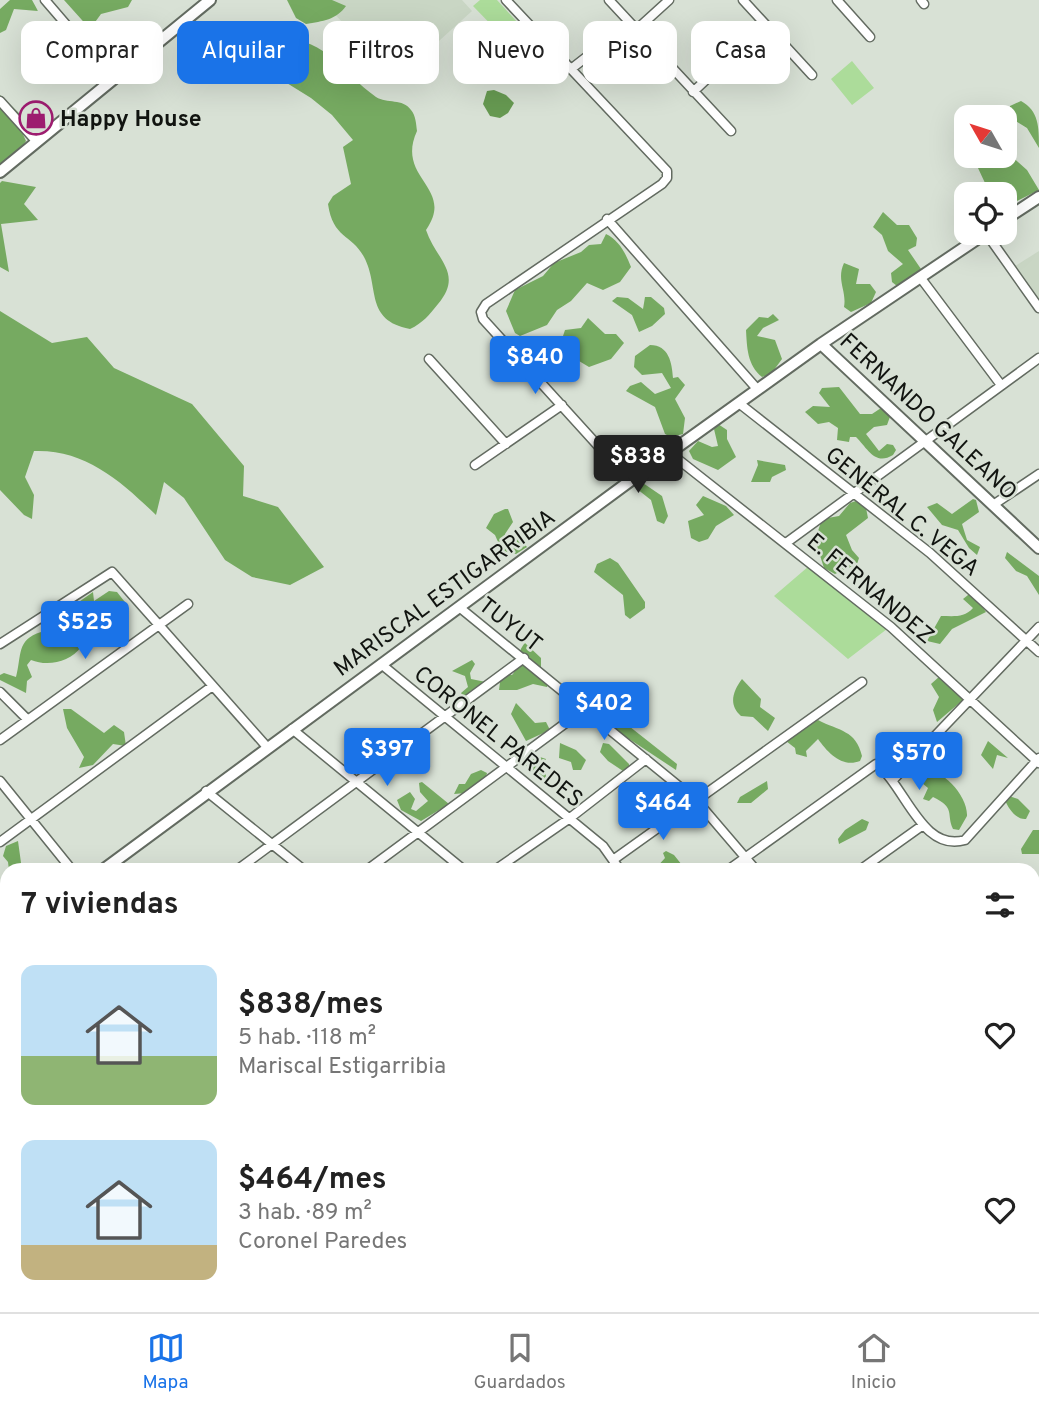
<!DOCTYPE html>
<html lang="es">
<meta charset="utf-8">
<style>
:root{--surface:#fff;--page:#f6f6f6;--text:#222;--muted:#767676;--line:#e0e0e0;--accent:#1a73e8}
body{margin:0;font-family:Overpass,sans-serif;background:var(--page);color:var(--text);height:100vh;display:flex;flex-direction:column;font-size:26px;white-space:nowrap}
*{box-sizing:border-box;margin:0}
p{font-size:23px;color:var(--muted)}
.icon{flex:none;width:38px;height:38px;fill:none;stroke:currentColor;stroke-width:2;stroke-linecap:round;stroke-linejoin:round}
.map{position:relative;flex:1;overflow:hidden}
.details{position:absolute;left:0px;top:863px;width:1040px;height:450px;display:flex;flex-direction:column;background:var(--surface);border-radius:21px 21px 0 0;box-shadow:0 7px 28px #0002}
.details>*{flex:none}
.top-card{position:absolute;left:21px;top:21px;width:998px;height:63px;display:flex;gap:14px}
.needle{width:46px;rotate:309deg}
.tools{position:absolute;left:954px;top:105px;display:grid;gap:14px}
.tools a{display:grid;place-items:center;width:63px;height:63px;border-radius:14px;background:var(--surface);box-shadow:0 7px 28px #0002;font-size:35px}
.price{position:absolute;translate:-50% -60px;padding:0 16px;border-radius:7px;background:var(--accent);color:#fff;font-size:23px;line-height:46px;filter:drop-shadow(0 2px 4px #0008)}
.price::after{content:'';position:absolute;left:50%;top:42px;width:21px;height:16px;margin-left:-10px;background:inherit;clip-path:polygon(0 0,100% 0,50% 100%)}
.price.selected{background:#222;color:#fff}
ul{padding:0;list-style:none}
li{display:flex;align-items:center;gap:21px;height:175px;padding:0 21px}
li span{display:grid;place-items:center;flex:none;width:196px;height:140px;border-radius:14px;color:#555}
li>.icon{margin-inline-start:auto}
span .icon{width:84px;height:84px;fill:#fffc;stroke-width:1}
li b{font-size:30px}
h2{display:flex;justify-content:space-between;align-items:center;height:84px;padding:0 21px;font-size:30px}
.pill{padding:0 24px;border-radius:14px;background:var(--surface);box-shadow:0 7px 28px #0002;font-size:24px;line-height:63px}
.pill.selected{background:var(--accent);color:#fff}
.dock{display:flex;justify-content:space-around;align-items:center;height:98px;border-top:2px solid var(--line);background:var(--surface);font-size:19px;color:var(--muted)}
.dock a{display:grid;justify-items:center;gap:4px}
.dock .selected{color:var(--accent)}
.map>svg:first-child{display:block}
.built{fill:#c9d6c4}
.green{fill:#acdc9a}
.forest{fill:#76aa61}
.water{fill:#669951}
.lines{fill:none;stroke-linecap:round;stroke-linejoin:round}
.street-casing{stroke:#636b61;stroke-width:11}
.secondary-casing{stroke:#636b61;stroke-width:14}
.street{stroke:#fff;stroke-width:8}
.secondary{stroke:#fff;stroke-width:10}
.labels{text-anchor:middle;stroke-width:5;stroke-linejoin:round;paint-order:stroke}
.poi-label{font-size:23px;font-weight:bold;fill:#111410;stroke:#d8e1d5;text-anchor:start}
.street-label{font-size:23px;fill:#111410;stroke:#d8e1d5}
</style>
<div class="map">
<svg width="1039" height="1312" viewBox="0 0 1039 1312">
<rect width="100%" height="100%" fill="#d8e1d5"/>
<path class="built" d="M321,0H462L472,11L397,79Z
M1039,251V301L1015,266Z"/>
<path class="green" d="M480,0H497L518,23L503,37L473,6Z
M520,26L551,58L537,70L507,38Z
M852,61L874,88L852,105L831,79Z
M809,566L887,629L848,659L774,596Z"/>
<path class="forest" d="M10,0H32L38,11L14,9L6,30L0,33V9Z
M64,0H132L128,7L101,14L90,29Z
M287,0H332L346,6C336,20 323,21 306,24L296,18Z
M280,36C330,42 340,71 376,97C387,104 403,98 411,110C416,116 416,124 417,131C395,179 456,187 426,230C436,260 464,273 438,304C429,315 423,323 410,329C364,320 380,287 364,257C352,234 333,239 328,204L333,196L351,184L343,147L353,140L332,115L311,98L261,67L256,57L258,46L268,38Z
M0,95L20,114L34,115L45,109L49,117L37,130L25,125L22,132L26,141L18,153L0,165Z
M1021,101C1039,111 1039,127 1039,148L1027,128L1009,117L1010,106Z
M1005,135L1008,139L1010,155L1027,170L1039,190L1005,207L1004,194H982L985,183L978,168L992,156H1004Z
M2,181L36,187L24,204L38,220L1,224L9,272L0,267V183Z
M883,212L897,225H909L917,238L916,246L908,250L921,269L897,286L892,282L891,273L903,264L888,251L882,235L873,227Z
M606,234C619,240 626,254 631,267L620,282L603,290L587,283L571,301L557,310L547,325L520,336L515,333L506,311L515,290L543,276L554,263L581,252L589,245L601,244Z
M844,263L859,269L856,284H870L876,292L871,303L851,312L844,307C847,291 836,280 844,263Z
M617,297L628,298L643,309L645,297H651L664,308L665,314L652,326L639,332L632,315L612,301Z
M0,311L52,343L87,337L114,368L192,404L244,466L243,496L278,507L324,567L290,585L252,577L225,560L184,498L164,482L156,515C121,481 85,449 34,451L25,477L34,495L32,519L24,515L0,490Z
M773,314L779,320L763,328L757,336L775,340L782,359L771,374L762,377C747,365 747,347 746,330L759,317L768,318Z
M588,318L605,334H616L624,343L611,359L589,367L574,358L562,339L565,330L581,328Z
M650,345C669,345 672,363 673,378L678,377L685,385L675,399L685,418L683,434L671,437L665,434L655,407L626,391L630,386L641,382L655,394L671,388L662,373L642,375L634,367L635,356Z
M839,387L860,414H872L881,408L891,414L887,425L874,427L866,434L879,451L887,444L893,445L896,450L893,455C875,466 868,449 856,437H850L849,442L837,440L838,428L829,422L818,424L805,412L813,406L830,407L819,393L822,388Z
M718,424L727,430V439L736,457L718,470L693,459L689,451L698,441L712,447L718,446L714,429Z
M757,460L785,465L786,470L772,477L770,482H751L758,465Z
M640,481L662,496L668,516L664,524L657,521L651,500L637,489Z
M703,496L726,506L734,515L716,526L708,539L699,542L691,538L688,521L704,515L696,505Z
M973,499L976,500L979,512L962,524L967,540L980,547L977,555L969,548L958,530L942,525L927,507L937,503L952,514Z
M856,501L866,508L868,518L846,535L852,550L859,558L857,564L835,574L824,568L815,540L822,519L839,516L850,503Z
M505,509H508L513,522L505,534L507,544L519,538L527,547L516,554L502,551L495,535L486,528L494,514Z
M1007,552L1039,576V595L1027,576L1016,571L1005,558Z
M610,558L618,563L645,602V608L630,619L625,615L623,595L594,572L597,564Z
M109,591L117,592L128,606L107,618L101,617L85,630L83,640L78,642L81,647C70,662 48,667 31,660L27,665L32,677L27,681L26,693L0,680V675L4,673L16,677C22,655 16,640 41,632L51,638L61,620L67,623L70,619L66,611L93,592L94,601Z
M973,591L979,592L985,599L981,605L986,612L952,629L940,644L927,641L941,616C954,616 964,618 973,608L963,599Z
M525,643L541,658V667L535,673L548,684L547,687L533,684L517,690H499L501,674L512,675C520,667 516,652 525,643Z
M472,660L475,664L470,673L471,679L486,682L464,697L461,693L468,687L465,676L452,671Z
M940,676L963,700L937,722L933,710L939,697L931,684Z
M742,679L761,699L760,707L775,718L768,731L753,717L741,716C728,705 733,691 742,679Z
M576,691C592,691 613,706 620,719L677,764L676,770L608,725Z
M516,703L535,723L546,722L550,730L526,741L511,714Z
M63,709H71L104,733L114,725L124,732L126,746L113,744L93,765L79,768L84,757L67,728Z
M818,720C839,731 856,730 862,756L860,761C842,768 828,753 818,739L806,751L807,757L796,754L795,748L786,741L798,730Z
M988,741L1008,758L997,755L993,769L981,755Z
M560,743L576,750L586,760L581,770H573L571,762L559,758Z
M603,743L609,744L629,764V770L623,771L608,761L600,752Z
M540,757L546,759L543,764L547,780L533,775L526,765L528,760Z
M920,768C941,767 968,795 967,816L959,830L953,829C946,814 956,808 933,797L929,801L923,799L928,788L916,778Z
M481,770L487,773L486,777L466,793L454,794L459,784H465L471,774Z
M767,781L768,789L751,803H737L740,797Z
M422,782L449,804L421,821L401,810L397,800L410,792L415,799L411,809L416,811L428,801L420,792L419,783Z
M1009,796L1018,799L1030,811L1026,819C1016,820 1008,808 1005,800Z
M862,819L869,822L866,830L839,844L838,839L845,830Z
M1033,830H1039V854H1022L1021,849Z
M18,841L22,870H9L8,862L3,856L6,846Z
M666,851L674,855L686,870H654L665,858L663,853Z
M542,1306H625L617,1312H591L586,1306L581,1312H536Z"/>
<path class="water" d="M494,90L506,95L514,103L508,113L500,118L490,116L483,104L487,91Z"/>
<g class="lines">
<defs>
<path id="street" d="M45,0L113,79
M506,0L667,171V178L662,184L486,304L481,312L483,319L630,481
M609,0L731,131
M743,0L812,75
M837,0L870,37
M921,0L924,4
M636,30L669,0
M571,69L630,23
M693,92L765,24
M0,101L37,142
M607,219L758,390
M986,233L1039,308
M920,277L1001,385
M429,359L506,444
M740,404L930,553L1039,652
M670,453L891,627L1039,763
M475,465L562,405
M993,505L1039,474
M786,543L1039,358
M459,607L697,801L756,870
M0,644L112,572L267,747
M381,664L603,846L620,870
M0,692L27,719
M292,729L464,870
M0,740L188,604
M893,780L1039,627
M0,781L72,870
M206,791L304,870
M0,842L211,687
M613,860L862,682
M237,870L524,658
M367,870L586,708
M495,870L570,818L646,759
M728,870L876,764C905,784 921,853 965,840L1039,758
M860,870L923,825
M1032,895L1039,902
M1032,975L1039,969
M1032,1027L1039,1035
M0,1044L7,1039
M0,1135L7,1130
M0,1155L7,1165
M1032,1196L1039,1191
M0,1230L7,1225
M1032,1288L1039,1296
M110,1306L114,1312
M303,1306L308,1312
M395,1306L400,1312
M499,1306L504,1312
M562,1306L566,1312
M645,1306L650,1312
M796,1306L801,1312
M945,1306L950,1312
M16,1312L26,1306
M149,1312L157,1306
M412,1312L421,1306
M533,1312L540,1306
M880,1312L888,1306"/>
<path id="secondary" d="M0,172L210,0
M1004,220L1039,197
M821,344L1039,548
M103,870L630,481L821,344L986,233
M0,946L7,940
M0,1013L7,1023
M1032,1072L1039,1067
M1032,1084L1039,1079
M210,1306L214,1312
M724,1312L732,1306
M737,1312L745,1306"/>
</defs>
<use href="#street" class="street-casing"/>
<use href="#secondary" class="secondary-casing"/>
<use href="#street" class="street"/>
<use href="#secondary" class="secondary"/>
</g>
<defs>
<symbol id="shop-ring" viewBox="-11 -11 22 22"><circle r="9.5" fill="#d8e1d5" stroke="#9d1c6f" stroke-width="1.5"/><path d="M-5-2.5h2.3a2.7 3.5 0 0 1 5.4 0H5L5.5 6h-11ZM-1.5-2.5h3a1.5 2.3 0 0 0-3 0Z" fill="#9d1c6f"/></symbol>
</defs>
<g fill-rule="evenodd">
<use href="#shop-ring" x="17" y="99" width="38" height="38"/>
</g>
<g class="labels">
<g class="poi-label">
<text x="60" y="126">Happy House</text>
</g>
<g class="street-label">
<text transform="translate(929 416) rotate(43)" y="8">FERNANDO GALEANO</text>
<text transform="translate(903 511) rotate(39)" y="8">GENERAL C. VEGA</text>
<text transform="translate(871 588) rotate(40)" y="8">E. FERNANDEZ</text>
<text transform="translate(444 592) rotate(-36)" y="8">MARISCAL ESTIGARRIBIA</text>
<text transform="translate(511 624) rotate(38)" y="8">TUYUT</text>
<text transform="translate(499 736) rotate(39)" y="8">CORONEL PAREDES</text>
</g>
</g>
</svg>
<div class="tools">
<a><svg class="needle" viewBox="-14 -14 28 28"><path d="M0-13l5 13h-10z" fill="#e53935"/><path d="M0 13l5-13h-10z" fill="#767676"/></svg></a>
<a><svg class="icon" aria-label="locate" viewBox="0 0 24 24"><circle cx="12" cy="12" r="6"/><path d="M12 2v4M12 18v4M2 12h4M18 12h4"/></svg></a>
</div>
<b class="price" style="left:535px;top:396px">$840</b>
<b class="price selected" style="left:638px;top:495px">$838</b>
<b class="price" style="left:85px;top:661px">$525</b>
<b class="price" style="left:604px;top:742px">$402</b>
<b class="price" style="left:387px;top:788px">$397</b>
<b class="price" style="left:919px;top:792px">$570</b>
<b class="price" style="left:663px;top:842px">$464</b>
<div class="top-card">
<a class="pill">Comprar</a>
<a class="pill selected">Alquilar</a>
<a class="pill">Filtros</a>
<a class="pill">Nuevo</a>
<a class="pill">Piso</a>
<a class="pill">Casa</a>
</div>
<section class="details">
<h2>7 viviendas<svg class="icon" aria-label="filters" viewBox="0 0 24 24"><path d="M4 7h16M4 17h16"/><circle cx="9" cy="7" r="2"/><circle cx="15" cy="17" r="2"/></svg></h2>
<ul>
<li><span style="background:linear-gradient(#bfe0f5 65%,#8fb573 0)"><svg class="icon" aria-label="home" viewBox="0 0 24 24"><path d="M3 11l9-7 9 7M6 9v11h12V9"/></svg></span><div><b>$838/mes</b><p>5 hab. · 118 m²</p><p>Mariscal Estigarribia</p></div><svg class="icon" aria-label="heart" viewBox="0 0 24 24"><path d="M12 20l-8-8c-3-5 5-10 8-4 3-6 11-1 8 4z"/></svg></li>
<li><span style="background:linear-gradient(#bfe0f5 75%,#c2b280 0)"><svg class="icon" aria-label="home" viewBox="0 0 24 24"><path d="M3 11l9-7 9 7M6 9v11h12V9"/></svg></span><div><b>$464/mes</b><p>3 hab. · 89 m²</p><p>Coronel Paredes</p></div><svg class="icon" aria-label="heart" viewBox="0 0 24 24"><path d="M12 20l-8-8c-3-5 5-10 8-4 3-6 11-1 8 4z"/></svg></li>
</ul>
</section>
</div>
<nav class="dock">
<a class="selected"><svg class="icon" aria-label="map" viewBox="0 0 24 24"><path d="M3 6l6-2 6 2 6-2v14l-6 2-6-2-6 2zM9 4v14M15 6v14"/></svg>Mapa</a>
<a><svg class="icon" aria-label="saved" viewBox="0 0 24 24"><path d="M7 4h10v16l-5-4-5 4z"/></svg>Guardados</a>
<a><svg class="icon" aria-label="home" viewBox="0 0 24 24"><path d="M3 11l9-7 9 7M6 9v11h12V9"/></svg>Inicio</a>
</nav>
